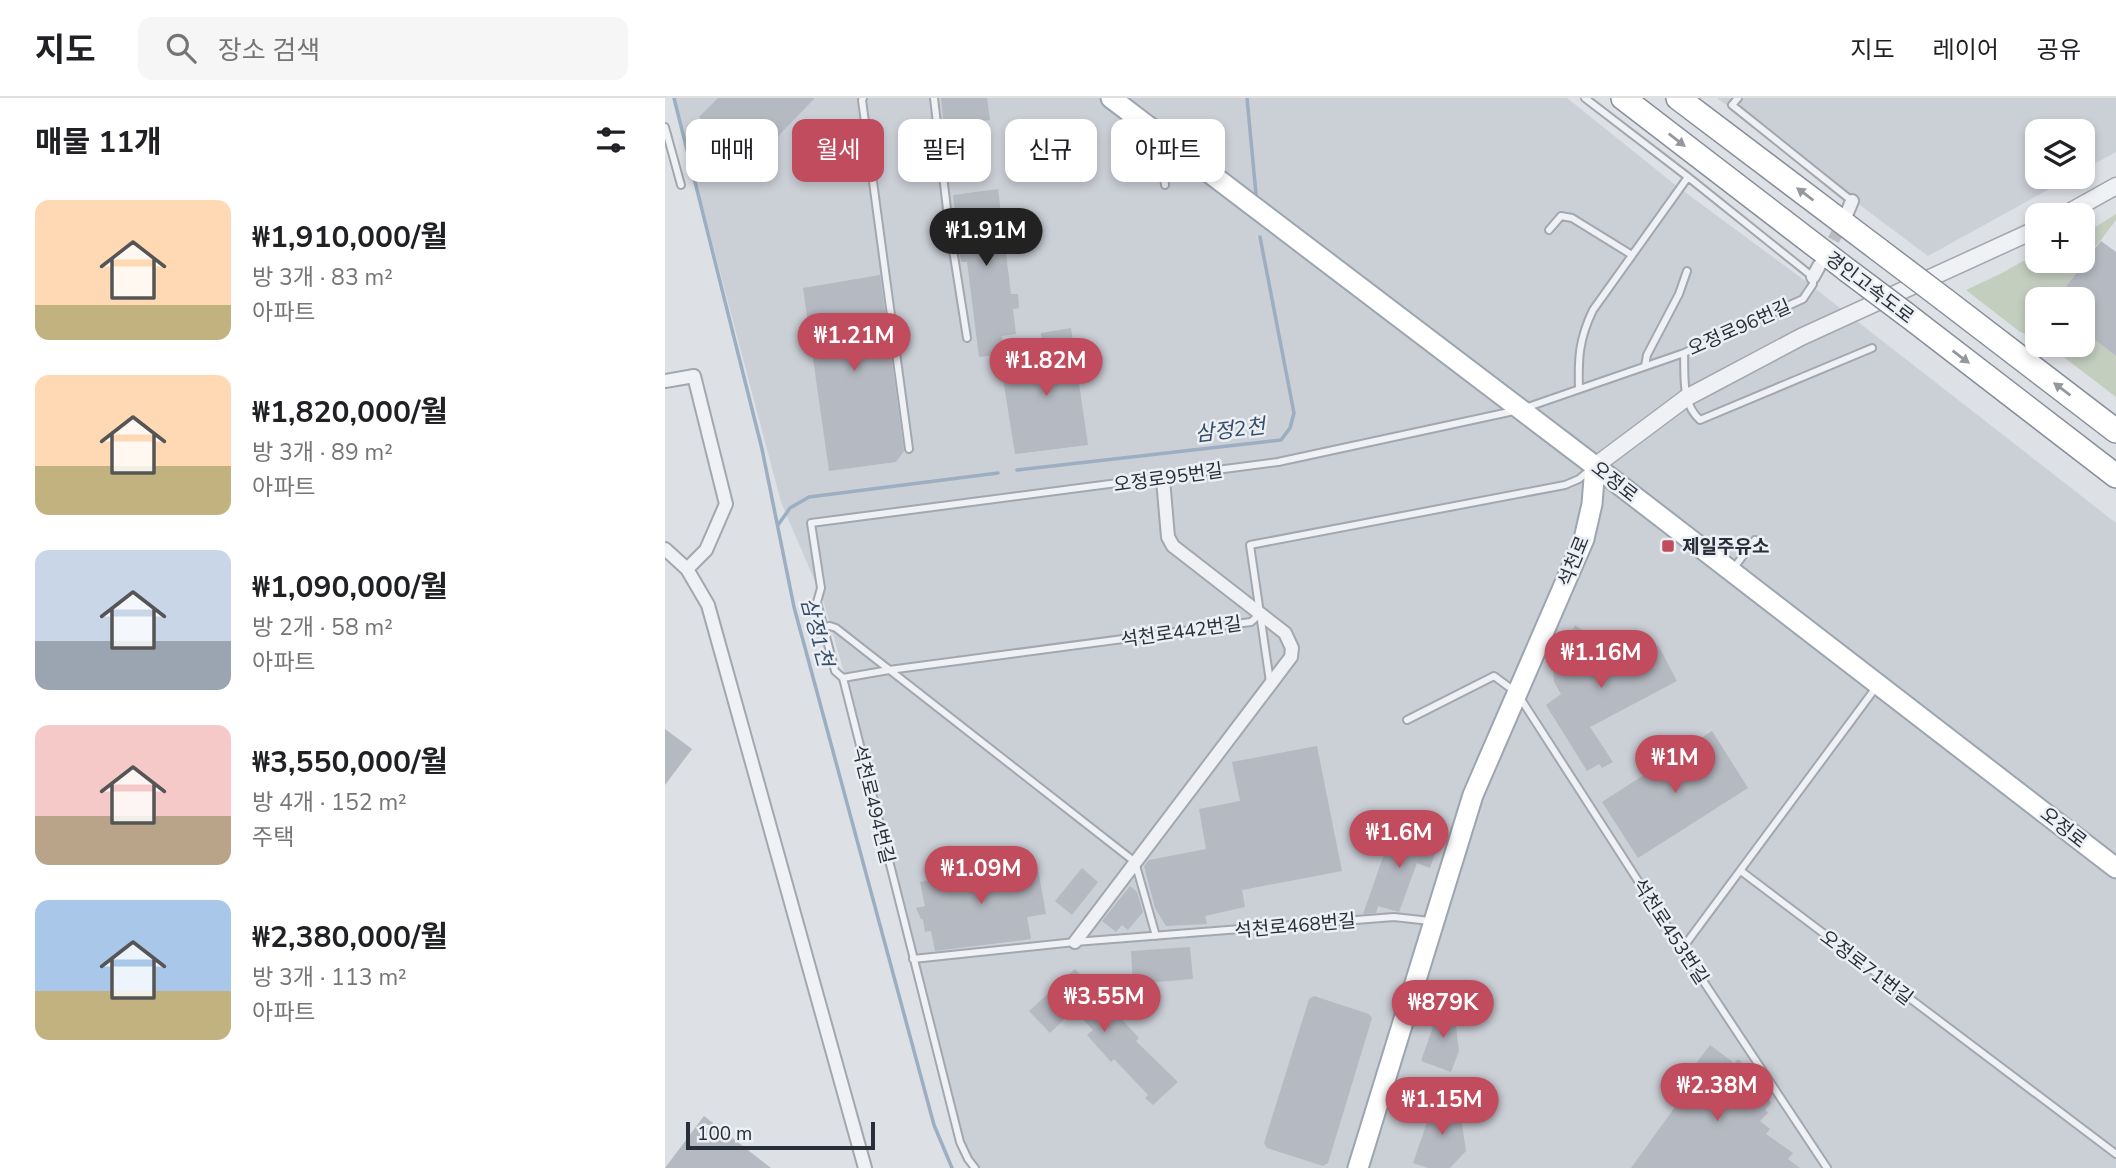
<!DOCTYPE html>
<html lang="ko">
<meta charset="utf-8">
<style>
:root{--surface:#fff;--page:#f6f6f6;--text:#202124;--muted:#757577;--line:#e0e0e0;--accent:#c04c5d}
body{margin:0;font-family:"Nunito Sans","Noto Sans KR",sans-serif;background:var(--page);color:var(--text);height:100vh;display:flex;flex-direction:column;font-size:26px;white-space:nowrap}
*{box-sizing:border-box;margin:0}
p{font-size:23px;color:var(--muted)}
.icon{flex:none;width:38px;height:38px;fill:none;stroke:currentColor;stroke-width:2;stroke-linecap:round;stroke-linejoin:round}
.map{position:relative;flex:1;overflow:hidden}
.drawer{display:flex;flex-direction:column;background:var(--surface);width:665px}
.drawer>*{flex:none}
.hud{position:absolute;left:21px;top:21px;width:665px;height:63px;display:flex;gap:14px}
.controls{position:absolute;left:1360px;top:21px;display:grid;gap:14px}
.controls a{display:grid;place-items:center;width:70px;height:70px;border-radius:14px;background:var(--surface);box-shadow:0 4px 10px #0003;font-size:35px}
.scale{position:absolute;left:21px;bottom:18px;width:189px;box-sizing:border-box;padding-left:7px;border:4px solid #282f3a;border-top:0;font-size:19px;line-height:24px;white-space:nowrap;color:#282f3a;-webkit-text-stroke:5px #eceff3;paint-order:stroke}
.price{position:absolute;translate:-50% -60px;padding:0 16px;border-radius:24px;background:var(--accent);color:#fff;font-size:23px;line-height:46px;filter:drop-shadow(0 2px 4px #0008)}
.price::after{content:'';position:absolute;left:50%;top:42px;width:21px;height:16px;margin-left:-10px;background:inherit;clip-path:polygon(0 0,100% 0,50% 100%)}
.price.on{background:#222;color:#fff}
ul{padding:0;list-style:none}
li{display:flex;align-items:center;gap:21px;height:175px;padding:0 35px}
li span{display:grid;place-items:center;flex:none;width:196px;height:140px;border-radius:14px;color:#555}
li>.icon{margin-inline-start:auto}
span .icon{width:84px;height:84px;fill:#fffc;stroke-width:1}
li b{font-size:30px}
h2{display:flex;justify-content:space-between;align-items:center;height:84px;padding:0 35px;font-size:30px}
.chip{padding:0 24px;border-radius:14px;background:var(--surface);box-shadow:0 4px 10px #0003;font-size:24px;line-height:63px}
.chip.on{background:var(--accent);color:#fff}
header{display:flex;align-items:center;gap:42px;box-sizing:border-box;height:98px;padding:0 35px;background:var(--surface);border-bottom:2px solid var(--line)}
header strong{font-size:33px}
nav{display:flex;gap:38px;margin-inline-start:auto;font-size:24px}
.search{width:490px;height:63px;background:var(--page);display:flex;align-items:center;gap:18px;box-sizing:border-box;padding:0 24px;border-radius:14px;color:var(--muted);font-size:26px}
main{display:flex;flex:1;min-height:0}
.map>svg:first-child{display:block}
.built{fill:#cbcfd6}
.green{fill:#c3cebf}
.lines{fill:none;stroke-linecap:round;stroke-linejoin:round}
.stream{stroke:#9baec2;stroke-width:3.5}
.building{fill:#b5b9c1}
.minor-tunnel{stroke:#b9bdc3;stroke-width:12;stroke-dasharray:12 6;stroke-linecap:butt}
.service-casing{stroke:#a3a7ae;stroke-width:10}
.minor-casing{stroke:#a3a7ae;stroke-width:16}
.tertiary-casing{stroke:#a3a7ae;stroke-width:19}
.primary-casing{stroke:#9da5b0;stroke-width:23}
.motorway-casing{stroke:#868e9a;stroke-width:26}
.service{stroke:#eff1f4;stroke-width:6}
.minor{stroke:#eff1f4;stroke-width:12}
.tertiary{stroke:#eff1f4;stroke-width:16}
.primary{stroke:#fff;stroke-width:19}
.motorway{stroke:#fff;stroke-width:23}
.motorway-bridge-casing{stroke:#868e9a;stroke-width:26;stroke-linecap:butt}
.motorway-bridge{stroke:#fff;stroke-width:23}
.oneway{fill:#94979c}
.poi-dot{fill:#c04c5d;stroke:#eceff3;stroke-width:2.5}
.labels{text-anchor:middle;stroke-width:5;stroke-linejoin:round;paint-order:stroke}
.street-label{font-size:19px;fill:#282f3a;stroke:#eceff3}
.poi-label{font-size:19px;font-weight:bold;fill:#282f3a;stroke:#eceff3;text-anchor:start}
.water-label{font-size:21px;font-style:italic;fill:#364d6a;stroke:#eceff3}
</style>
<header>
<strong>지도</strong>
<div class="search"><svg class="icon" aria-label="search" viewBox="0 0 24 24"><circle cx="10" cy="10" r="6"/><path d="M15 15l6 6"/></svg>장소 검색</div>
<nav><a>지도</a><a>레이어</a><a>공유</a></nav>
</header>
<main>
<section class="drawer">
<h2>매물 11개<svg class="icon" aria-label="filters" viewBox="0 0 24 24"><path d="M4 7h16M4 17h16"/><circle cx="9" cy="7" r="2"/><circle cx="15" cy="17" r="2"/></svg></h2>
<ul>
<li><span style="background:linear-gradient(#ffd9b3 75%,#c2b280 0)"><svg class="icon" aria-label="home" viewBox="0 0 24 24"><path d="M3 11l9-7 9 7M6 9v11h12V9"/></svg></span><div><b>₩1,910,000/월</b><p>방 3개 · 83 m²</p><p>아파트</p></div></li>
<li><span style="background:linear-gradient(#ffd9b3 65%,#c2b280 0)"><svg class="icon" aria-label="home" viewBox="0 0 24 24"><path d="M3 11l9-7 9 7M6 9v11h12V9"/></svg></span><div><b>₩1,820,000/월</b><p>방 3개 · 89 m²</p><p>아파트</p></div></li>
<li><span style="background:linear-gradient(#c9d6e8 65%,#9aa5b1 0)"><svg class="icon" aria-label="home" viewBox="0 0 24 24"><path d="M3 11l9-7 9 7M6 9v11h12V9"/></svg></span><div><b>₩1,090,000/월</b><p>방 2개 · 58 m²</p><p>아파트</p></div></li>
<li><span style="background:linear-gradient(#f6c9c9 65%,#b9a48a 0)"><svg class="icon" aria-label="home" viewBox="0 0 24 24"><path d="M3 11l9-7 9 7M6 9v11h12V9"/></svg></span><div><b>₩3,550,000/월</b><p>방 4개 · 152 m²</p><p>주택</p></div></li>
<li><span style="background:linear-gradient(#a9c7e8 65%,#c2b280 0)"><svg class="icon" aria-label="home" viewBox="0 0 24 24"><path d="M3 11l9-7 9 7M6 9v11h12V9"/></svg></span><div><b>₩2,380,000/월</b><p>방 3개 · 113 m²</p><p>아파트</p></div></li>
</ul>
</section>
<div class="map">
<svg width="1451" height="1070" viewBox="0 0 1451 1070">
<rect width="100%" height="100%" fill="#dde0e5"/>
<path class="built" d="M9,0H902L1013,89L1143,185L1451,425V1070H311L295,1044L179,574L158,502L116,404Z
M1052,0H1451V54L1418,72V33H1372V79H1406L1263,158Z"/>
<path class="green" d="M1451,116V122L1391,201H1372V240L1355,234L1301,192L1337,175L1372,155V163H1418V137Z
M1425,238L1451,258V299L1383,247H1418Z"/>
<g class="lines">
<path class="stream" d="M9,0L97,351L129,509L269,1027L287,1070
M582,0L591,96
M352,372L616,342L625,330L629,315L595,139
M113,427L125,410L144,399L333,375"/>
</g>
<path class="building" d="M53,0H150L85,67L34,19Z
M276,0H322L325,22L279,28Z
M333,91L346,196H353L354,210L348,211L351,236L337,238L339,256L314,259L302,164H296L288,97Z
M1436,143L1451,154V258L1425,238L1418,247V201H1391Z
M215,177L239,353L231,364L164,373L138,190Z
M406,230L423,347L350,356L336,268L380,262L376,235Z
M910,527L962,563L993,547L1012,583L925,629L948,664L937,670L934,666L922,673L881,607L896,596L889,584L888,571Z
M0,631L27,651L0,687Z
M1047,633L1083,690L973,760L937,704Z
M652,648L677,773L577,792L580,809L540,818L542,826L501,828L490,810L479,768L484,762L541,751L534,711L575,703L567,664Z
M728,731L773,747L765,770L752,765L734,814L713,808L711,815L698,816Z
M330,759L334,778L373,771L381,816L362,819L366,841L270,853L266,833L260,834L258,821H256L251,810L260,808L255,784L303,774L301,764Z
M417,770L433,784L407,817L390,803Z
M465,788L472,794L478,814L463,832L457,827L451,834L437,823Z
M525,849L528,881L468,886L466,853Z
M410,871L430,893L425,899L443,919L450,914L474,940L471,943L513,984L488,1007L480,1000L483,997L449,961L446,964L422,937L428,932L409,912L385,935L364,913Z
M649,898L704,916L707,920L663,1065L658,1068L602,1050L599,1045L644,901Z
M775,906L789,911L794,953L786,974L756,963L768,929L765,927Z
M1045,947L1069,965L1073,961L1083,969L1106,1005L1100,1012L1103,1015L1095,1023L1105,1031L1101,1036L1128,1055L1123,1061L1135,1070H966L1036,973L1029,968Z
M771,998L794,1006L801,1053L785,1070H763L748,1065Z
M39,1018L106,1070H0Z"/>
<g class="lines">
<path class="minor-tunnel" d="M1160,158L1179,122"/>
<defs>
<path id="service" d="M198,0L197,2L244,351
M269,0L283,120L302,240
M1073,0L1067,7L1187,103
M0,29L16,87
M500,87C498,72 498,63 508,50
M884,132L896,118L907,120L967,157
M1019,255C1020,278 1016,305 1035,322L1207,250
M980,268L982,257L1014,196L1022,173
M914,291C913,260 914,241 928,212L1023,79
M860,310L1019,255L1138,201L1148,186V179L1023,79L920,0
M1068,471L1090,442
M159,529L165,528L171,530L470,764L491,838
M178,580L224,572L586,524L595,516
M605,584L585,447L900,387L914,381L926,371
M742,622L829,578L852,595L1017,851L1162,1070
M1076,773L1451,1056
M1017,851L1212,588
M248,861L410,844L729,819L765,823
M310,1070L303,1061L295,1044L178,580L170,573L152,504L156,490L146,425L613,364L849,313"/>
<path id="minor" d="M1182,115L1187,103
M1148,179L1154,168
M0,283L29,278L61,406L41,452L22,471
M0,451L22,471L43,507L200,1070
M410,844L626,559L627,550L620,535L508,448L503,439L498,381"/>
<path id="tertiary" d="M1399,117L1451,88
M930,368L1021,300L1136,239L1372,131"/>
<path id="primary" d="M446,0L930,368L1451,770
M693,1070L808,697L919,441L927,406L930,368"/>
<path id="motorway" d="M958,0L1182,172
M1013,0L1214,152
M1280,202L1451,333
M1242,217L1451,378"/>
</defs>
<use href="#service" class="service-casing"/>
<use href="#minor" class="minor-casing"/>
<use href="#tertiary" class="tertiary-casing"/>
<use href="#primary" class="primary-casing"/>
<use href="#motorway" class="motorway-casing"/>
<use href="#service" class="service"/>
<use href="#minor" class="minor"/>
<use href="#tertiary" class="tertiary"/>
<use href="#primary" class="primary"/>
<use href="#motorway" class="motorway"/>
<defs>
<path id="motorway-bridge" d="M1214,152L1280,202
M1182,172L1242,217"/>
</defs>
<use href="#motorway-bridge" class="motorway-bridge-casing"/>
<use href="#motorway-bridge" class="motorway-bridge"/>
</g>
<defs><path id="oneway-solid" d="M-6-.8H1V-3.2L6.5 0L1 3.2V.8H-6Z" transform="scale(1.75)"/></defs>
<g class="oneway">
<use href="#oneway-solid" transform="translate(1012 42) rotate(38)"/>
<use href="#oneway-solid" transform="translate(1140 96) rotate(-143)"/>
<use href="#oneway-solid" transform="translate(1296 259) rotate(37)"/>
<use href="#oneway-solid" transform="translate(1397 291) rotate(-143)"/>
</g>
<rect class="poi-dot" x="996" y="441" width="14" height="14" rx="3.5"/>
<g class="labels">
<g class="street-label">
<text transform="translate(1205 189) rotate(37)" y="7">경인고속도로</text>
<text transform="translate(1074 229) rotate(-24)" y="7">오정로96번길</text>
<text transform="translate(503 379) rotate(-8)" y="7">오정로95번길</text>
<text transform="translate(950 383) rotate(38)" y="7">오정로</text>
<text transform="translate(908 463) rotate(-68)" y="7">석천로</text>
<text transform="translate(516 533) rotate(-8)" y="7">석천로442번길</text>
<text transform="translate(209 706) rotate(76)" y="7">석천로494번길</text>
<text transform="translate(1399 729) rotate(38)" y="7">오정로</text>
<text transform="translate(630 827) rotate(-5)" y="7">석천로468번길</text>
<text transform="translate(1006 833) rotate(57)" y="7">석천로453번길</text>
<text transform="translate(1202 869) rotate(37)" y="7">오정로71번길</text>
</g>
<g class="poi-label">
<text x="1017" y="455">제일주유소</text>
</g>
<g class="water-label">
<text transform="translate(565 332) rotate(-7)" y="7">삼정2천</text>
<text transform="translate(152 534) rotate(75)" y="7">삼정1천</text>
</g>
</g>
</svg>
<div class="controls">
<a><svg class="icon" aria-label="layers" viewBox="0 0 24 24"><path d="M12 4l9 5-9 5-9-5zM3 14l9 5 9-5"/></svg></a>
<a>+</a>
<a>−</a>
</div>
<div class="scale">100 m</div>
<b class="price on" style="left:321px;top:170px">₩1.91M</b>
<b class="price" style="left:189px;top:275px">₩1.21M</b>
<b class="price" style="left:381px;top:300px">₩1.82M</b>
<b class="price" style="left:936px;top:592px">₩1.16M</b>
<b class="price" style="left:1010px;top:697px">₩1M</b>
<b class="price" style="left:734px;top:772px">₩1.6M</b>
<b class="price" style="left:316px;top:808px">₩1.09M</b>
<b class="price" style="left:439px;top:936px">₩3.55M</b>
<b class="price" style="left:778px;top:942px">₩879K</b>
<b class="price" style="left:1052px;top:1025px">₩2.38M</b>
<b class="price" style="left:777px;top:1039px">₩1.15M</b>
<div class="hud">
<a class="chip">매매</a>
<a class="chip on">월세</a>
<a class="chip">필터</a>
<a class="chip">신규</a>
<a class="chip">아파트</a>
</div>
</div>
</main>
